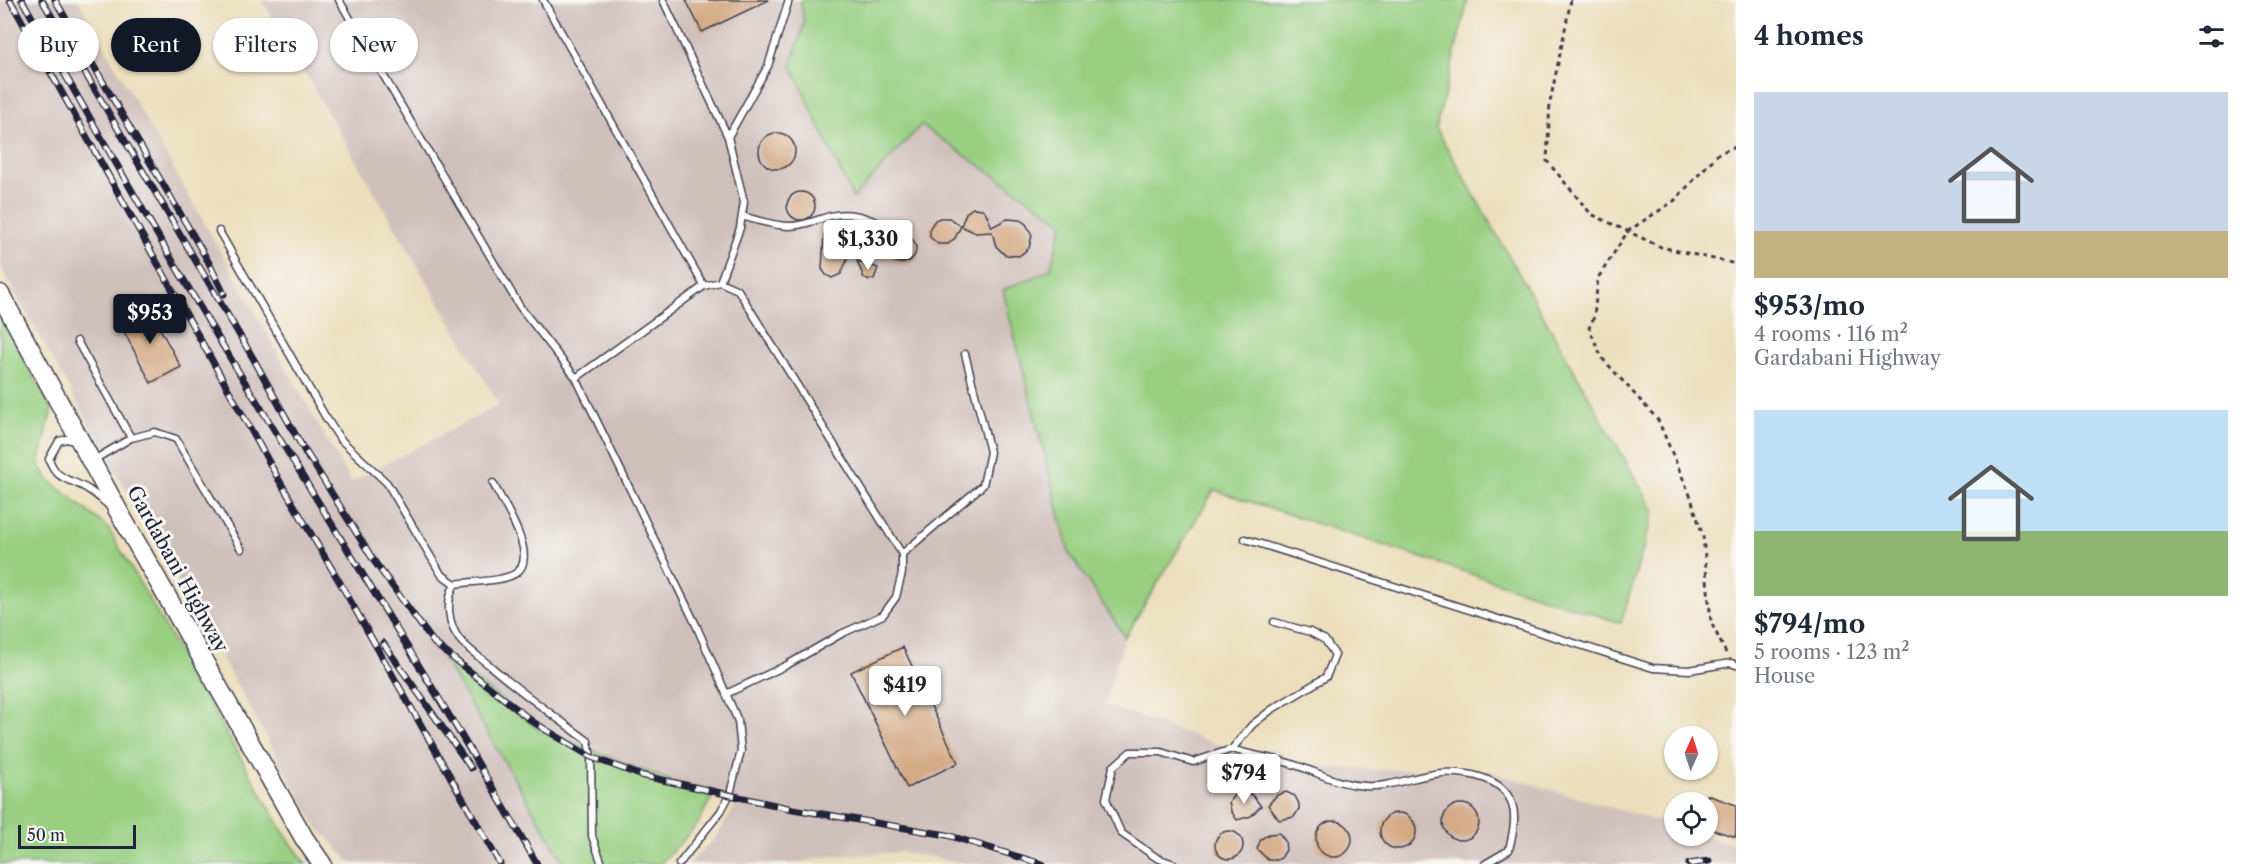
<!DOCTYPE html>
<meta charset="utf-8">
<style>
:root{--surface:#fff;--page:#f6f6f7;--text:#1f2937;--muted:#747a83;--accent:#111827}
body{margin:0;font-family:"Libre Caslon Text",serif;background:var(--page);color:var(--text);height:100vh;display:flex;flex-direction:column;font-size:22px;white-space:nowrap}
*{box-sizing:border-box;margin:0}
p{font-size:20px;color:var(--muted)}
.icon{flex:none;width:33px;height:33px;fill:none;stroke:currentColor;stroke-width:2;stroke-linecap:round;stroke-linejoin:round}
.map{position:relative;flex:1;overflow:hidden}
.drawer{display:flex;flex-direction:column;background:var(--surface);width:510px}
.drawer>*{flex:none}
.guide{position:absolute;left:18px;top:18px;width:570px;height:54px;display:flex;gap:12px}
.needle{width:39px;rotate:3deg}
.buttons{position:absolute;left:1664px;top:726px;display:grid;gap:12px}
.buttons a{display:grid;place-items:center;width:54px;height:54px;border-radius:50%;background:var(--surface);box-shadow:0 2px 4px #0004;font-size:30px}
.scale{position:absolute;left:18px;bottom:15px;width:118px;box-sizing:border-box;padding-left:6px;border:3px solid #22223b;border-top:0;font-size:16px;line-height:21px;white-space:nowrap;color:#22223b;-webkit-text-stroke:4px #f6f6f2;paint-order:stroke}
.price{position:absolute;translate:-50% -51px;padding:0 14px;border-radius:6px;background:#fff;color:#222;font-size:20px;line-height:39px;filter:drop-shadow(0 2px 3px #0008)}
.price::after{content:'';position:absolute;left:50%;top:36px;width:18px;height:14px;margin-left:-9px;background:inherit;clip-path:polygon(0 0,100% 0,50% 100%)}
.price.active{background:var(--accent);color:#fff}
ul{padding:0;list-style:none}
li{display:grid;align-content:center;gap:12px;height:318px;padding:0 18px}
li span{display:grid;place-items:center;height:186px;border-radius:0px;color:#555}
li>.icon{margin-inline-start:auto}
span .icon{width:108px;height:108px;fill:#fffc;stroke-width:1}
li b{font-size:26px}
h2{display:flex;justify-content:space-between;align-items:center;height:72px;padding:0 18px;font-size:26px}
.tag{padding:0 21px;border-radius:27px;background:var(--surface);box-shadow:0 2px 4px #0004;font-size:21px;line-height:54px}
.tag.active{background:var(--accent);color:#fff}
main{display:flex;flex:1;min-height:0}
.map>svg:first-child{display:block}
.industrial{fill:#d0c0bc}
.green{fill:#98cf81;stroke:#5d785e;stroke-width:1.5}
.building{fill:#d4a983}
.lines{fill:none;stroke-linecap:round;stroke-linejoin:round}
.lane-casing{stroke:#403e4e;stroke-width:9}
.secondary-casing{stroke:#403e4e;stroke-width:21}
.path{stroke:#403e4e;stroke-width:3;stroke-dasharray:4.5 4.5;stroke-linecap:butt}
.lane{stroke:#fff;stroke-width:6}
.secondary{stroke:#fff;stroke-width:18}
.rail-casing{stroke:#22223b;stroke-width:7}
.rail{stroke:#f6f6f2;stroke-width:4.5;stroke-dasharray:14;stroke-linecap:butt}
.labels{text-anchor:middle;stroke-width:6;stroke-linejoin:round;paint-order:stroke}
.street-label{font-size:20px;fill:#22223b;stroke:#f6f6f2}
</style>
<main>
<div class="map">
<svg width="1736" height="864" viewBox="0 0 1736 864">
<rect width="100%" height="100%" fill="#f6f6f2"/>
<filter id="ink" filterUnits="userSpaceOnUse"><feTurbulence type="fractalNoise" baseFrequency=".0167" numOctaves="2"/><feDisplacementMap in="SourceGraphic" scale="12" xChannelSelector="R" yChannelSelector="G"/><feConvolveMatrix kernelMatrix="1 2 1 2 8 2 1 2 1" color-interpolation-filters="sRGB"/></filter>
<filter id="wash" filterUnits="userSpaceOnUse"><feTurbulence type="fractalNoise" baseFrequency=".008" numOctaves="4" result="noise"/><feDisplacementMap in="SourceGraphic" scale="24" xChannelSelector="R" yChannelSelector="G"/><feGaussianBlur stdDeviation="1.35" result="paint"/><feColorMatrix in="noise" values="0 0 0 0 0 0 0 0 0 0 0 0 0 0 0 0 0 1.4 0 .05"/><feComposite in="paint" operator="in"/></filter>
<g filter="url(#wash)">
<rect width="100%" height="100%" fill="#ecdebb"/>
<path class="industrial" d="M0,0H78L351,482L499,405L262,0H801L804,25L791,65L853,197L921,124L1063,223L1050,270L1003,290L1069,553L1125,637L1104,705L1284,767L1491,772L1674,826V836H1706L1736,845V864H973L901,852L824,857L793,864H689L716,837L738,802L712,797L540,730L440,653L565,864H352L317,827L0,266Z"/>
<path class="green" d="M801,0H1468L1436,128L1654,511L1621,623L1214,490L1125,637L1069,553L1003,290L1050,270L1063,223L921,125L853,198L791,65L804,25Z
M0,315L52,409L39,463L48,479L108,528L284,833L306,864H0Z
M439,651L540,730L712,797L697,825L660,864H565Z"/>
<g id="blocks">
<path class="building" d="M686,0H769L702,32Z
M759 151a18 18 0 1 1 36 0a18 18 0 1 1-36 0Z
M787 206a14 14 0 1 1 28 0a14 14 0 1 1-28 0Z
M973,208L982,209L985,211L992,227L1007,219L1020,220L1026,224L1032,235L1029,248L1019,256L1005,255L996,246L992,232L976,233L961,226L955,238L948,244H938L930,237V228L935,220L940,218H949L961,226L966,213Z
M840,222L846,226L847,239L855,241L841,274L832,278L826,275L822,269L824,235L834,223Z
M888 249a14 14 0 1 1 28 0a14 14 0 1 1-28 0Z
M857,261L878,268L874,279L869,280L864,278Z
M148,307L181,367L151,383L120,324Z
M903,647L958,763L907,788L851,672Z
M1244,791L1252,795L1261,806L1251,816L1237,820L1231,811L1229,802L1235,794Z
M1286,792L1295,796L1299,804V809L1294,817L1279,820L1268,805L1277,795Z
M1707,795L1736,805V837L1707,828Z
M1443 822a18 18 0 1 1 36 0a18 18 0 1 1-36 0Z
M1380 831a18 18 0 1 1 36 0a18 18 0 1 1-36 0Z
M1316 839a18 18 0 1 1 36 0a18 18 0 1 1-36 0Z
M1215 845a14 14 0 1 1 28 0a14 14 0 1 1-28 0Z
M1279,833L1285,841L1286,850L1281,858L1277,860H1268L1257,849L1261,839L1269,834Z"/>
</g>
</g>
<g filter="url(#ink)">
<use href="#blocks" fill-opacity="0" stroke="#403e4e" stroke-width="1.5"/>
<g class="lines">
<defs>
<path id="lane" d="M339,0L520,307L576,378L696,625L738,721L741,751L730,794L721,811L679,864
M543,0L704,286
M663,0L728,137L744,202L740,228L720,282
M728,137L768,66L789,0
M742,216C757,220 773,226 789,226C803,226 816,220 830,216C848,211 865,217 881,224
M219,231L325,416L340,439L387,483L441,574L455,584
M77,341L131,438
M576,378L704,286L720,282L738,290L902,554V573L896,597L883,615L841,634L787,665L726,694
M76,442L67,439L59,441L49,459C57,482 71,478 89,490C96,494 102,500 108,505
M92,461L131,438L155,432L176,439L241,549
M493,483C502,502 540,557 516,573C503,582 472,581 455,584C445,601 448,625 460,640C468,649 479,657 488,664C520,692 554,716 588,741L591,757L592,836L602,864
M1245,539L1653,668L1689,670L1731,663L1736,665
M902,554L983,485L990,452L965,354
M1232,749C1253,756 1274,758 1295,765C1320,773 1336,784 1365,786C1391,788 1416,775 1442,773C1467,772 1503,777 1512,804C1517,818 1512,836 1509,850L1485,864
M1174,864L1157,858L1121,833L1106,799L1113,767L1130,752H1161L1193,762L1232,749L1252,725L1271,710L1326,677L1335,655L1325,640L1310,632L1274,622"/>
<path id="secondary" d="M0,294L120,514L304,838L322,864"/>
</defs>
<use href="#lane" class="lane-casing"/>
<use href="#secondary" class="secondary-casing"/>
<path class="path" d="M1571,0L1550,102L1547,161L1591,214L1661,247L1736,264
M1726,653L1711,622L1703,536L1690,495L1658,420L1602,358L1589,328L1594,317L1598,278L1628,231L1674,201L1719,153L1736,147"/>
<use href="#lane" class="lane"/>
<use href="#secondary" class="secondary"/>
<defs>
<path id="rail" d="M10,0L279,480L339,581L500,864
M22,0C104,142 184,284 270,423C359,570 452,715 537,864
M42,0L253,358L309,459
M55,0L208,261L224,294
M306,452L374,561L434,643L533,722L591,757L640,775L793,809L947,835L1042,864
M383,643L471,768
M1689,864L1709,861"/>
</defs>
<use href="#rail" class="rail-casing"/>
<use href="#rail" class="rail"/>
</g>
</g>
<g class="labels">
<g class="street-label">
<text transform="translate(178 569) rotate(61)" y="7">Gardabani Highway</text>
</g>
</g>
</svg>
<div class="buttons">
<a><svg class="needle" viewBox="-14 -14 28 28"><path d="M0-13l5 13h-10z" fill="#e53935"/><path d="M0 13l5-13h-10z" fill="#747a83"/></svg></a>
<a><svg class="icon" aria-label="locate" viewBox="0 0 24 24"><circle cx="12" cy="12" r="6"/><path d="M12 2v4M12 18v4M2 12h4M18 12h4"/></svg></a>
</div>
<div class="scale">50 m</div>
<b class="price" style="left:868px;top:271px">$1,330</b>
<b class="price active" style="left:150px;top:345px">$953</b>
<b class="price" style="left:905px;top:717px">$419</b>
<b class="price" style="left:1244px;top:805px">$794</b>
<div class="guide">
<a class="tag">Buy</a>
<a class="tag active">Rent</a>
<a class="tag">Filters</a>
<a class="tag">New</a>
</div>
</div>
<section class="drawer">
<h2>4 homes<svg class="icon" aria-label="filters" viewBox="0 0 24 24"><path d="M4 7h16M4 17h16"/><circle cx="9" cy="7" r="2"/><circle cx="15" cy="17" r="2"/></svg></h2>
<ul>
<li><span style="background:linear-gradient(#c9d6e8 75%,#c2b280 0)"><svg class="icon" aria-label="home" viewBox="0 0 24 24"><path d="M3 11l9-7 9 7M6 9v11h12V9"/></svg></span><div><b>$953/mo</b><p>4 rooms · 116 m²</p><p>Gardabani Highway</p></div></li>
<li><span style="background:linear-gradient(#bfe0f5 65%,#8fb573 0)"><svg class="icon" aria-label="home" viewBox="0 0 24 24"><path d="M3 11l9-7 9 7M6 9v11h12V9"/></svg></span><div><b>$794/mo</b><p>5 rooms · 123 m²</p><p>House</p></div></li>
</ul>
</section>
</main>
